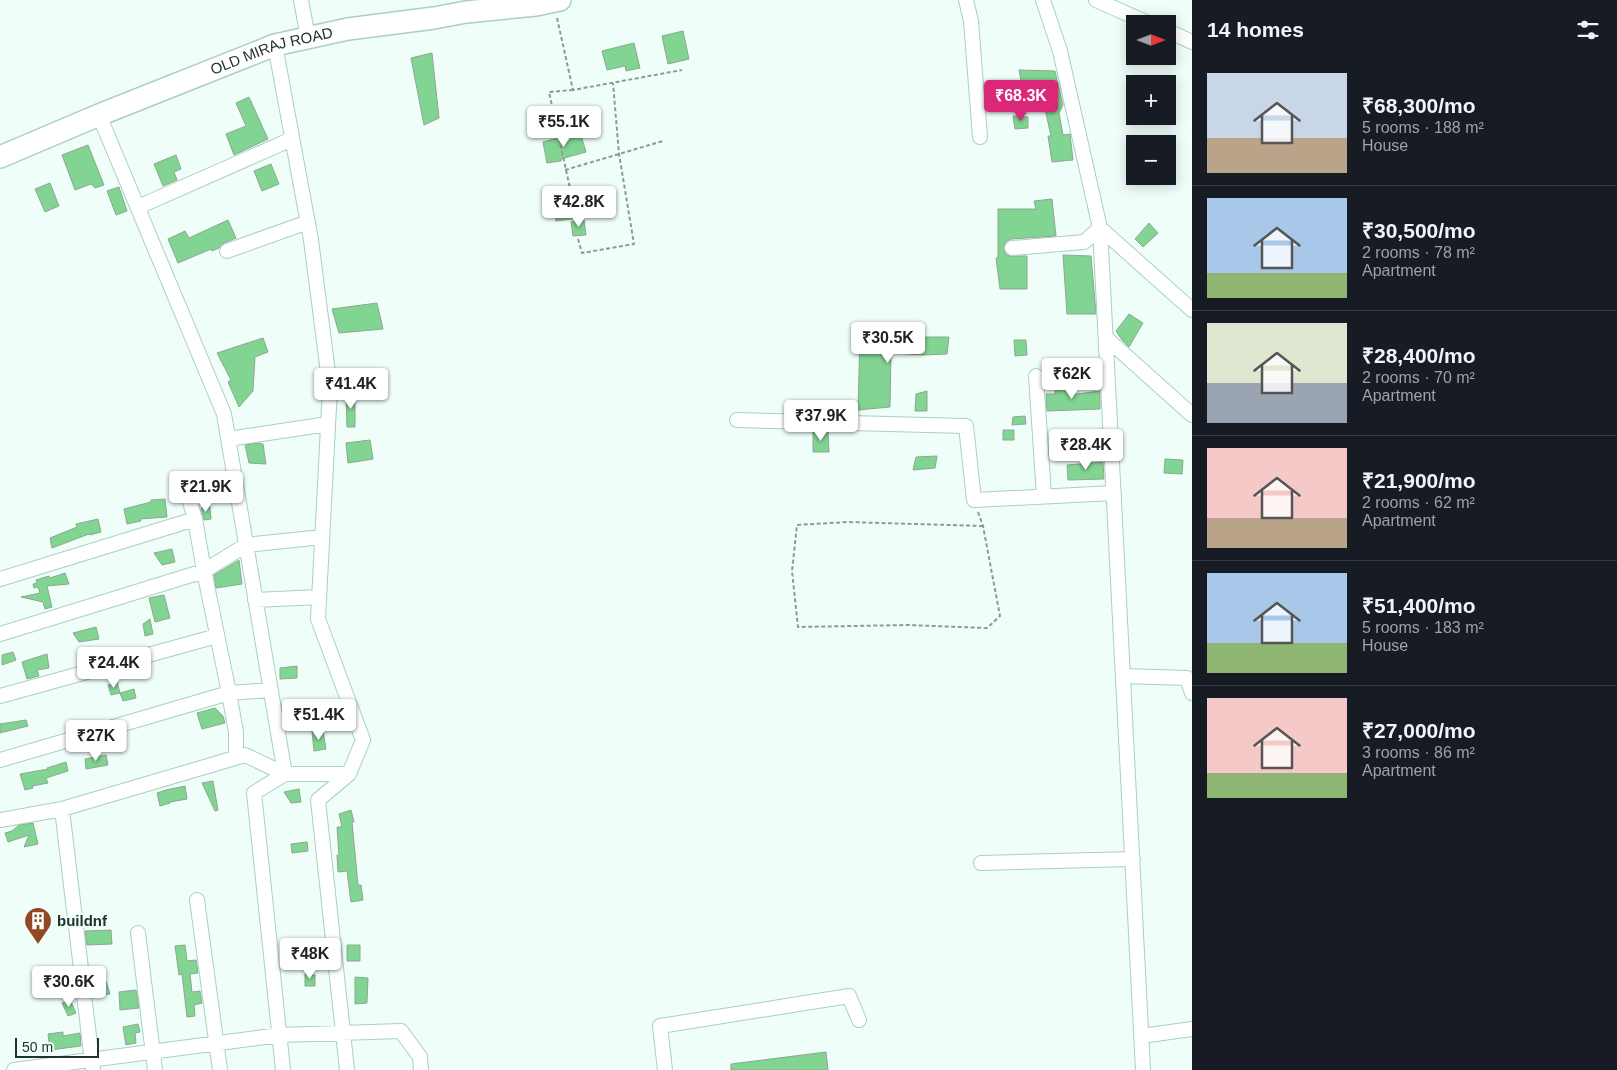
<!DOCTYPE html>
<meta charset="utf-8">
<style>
:root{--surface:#171b24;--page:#242831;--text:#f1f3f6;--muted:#9ea1a6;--line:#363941;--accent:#db2777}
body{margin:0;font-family:Arial,sans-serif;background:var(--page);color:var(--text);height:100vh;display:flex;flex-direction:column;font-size:19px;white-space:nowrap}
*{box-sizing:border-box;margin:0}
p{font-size:16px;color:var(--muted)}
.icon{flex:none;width:28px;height:28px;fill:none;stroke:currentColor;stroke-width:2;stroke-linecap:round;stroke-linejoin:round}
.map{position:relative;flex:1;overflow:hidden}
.drawer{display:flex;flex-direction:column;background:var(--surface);width:425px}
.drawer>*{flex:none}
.needle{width:32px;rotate:90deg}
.buttons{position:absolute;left:1126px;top:15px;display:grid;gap:10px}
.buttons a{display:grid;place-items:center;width:50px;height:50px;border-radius:0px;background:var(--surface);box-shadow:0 2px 12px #0003;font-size:25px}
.scale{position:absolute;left:15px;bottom:12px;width:84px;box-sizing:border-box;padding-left:5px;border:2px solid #23322d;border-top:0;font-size:14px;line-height:18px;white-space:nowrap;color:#23322d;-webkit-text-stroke:4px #effef9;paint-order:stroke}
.price{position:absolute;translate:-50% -42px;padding:0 11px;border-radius:5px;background:#fff;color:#222;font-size:16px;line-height:32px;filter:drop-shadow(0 1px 2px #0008)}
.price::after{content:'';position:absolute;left:50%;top:30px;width:15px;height:11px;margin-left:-8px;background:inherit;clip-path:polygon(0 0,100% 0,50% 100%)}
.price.selected{background:var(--accent);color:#fff}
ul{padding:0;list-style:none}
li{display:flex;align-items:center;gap:15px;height:125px;padding:0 15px}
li+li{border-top:1px solid var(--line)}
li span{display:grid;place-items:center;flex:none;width:140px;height:100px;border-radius:0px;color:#555}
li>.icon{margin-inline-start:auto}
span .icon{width:60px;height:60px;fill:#fffc;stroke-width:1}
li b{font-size:21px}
h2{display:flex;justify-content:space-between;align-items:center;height:60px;padding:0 15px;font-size:21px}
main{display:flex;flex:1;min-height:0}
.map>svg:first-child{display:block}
.building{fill:#81d491;stroke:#8ea791}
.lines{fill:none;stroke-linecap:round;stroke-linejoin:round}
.minor-casing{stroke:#aacfc3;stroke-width:16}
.primary-casing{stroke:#aacfc3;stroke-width:24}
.path{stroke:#8c9b96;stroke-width:2;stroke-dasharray:4 2.5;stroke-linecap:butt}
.minor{stroke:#fff;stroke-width:14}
.primary{stroke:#fff;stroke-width:21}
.labels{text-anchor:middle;stroke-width:4;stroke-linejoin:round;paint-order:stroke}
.street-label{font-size:15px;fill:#23322d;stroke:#effef9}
.poi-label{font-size:15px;font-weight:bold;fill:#23322d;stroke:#effef9;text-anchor:start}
</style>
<main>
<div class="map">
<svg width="1192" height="1070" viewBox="0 0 1192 1070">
<rect width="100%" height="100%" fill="#effef9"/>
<path class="building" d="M683,31L689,59L668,64L662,36Z
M634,43L640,68L626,71L625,66L607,70L602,51Z
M432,53L439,118L424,125L411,58Z
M1019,70L1055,71L1063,105L1059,113L1063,135L1070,134L1073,160L1052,162L1048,136H1051L1043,100L1025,101Z
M249,97L268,139L234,155L226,134L246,126L236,103Z
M1013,116L1028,117V128L1015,129Z
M580,132L586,152L561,159V161L547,163L543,142Z
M88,145L104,185L95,188L91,184L75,190L62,155Z
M176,155L181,169L174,172L177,180L163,186L154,164Z
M271,164L279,184L262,191L254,171Z
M50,183L59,206L45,212L35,189Z
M119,187L127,211L116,215L107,191Z
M1052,199L1056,236L1011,239L1007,241L1004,245L1005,253L1009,256H1027V289H1000L996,258H998V209H1036L1034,201Z
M576,203L578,218L556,221L554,206Z
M228,220L236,238L224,243L219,248L212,251L211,249L178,263L168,239L185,231L189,238Z
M584,220L586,235L573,236L571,222Z
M1149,223L1158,233L1143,247L1135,239Z
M1063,255L1091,256L1096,314H1067Z
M377,303L383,329L339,333L332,309Z
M1129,314L1143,323L1129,347L1122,340L1116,331Z
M891,334V337H949L947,354L924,355L891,353L890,407L858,410L860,335Z
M263,338L268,352L255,357L253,391L239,407L228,382L231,380L217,353Z
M1014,340H1026L1027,355L1015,356Z
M1071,384L1070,395L1100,391V409L1047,411L1046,394H1055V385Z
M927,391V411H915L916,394Z
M346,394H355V427H347Z
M1025,416L1026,424L1012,425L1013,417Z
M1003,430H1014V440H1003Z
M813,431H828L829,452H813Z
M370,440L373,459L348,463L346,443Z
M258,443L263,444L266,464L249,463L245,445Z
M937,456L935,468L913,470L916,457Z
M1165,459L1183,460L1182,474L1164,473Z
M1103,462L1104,479L1068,480L1067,465Z
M165,499L167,517L140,519L141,521L127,524L124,509L151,502V500Z
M210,507L211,519L204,520L201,508Z
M98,519L101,532L90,535L89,534L52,548L50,538L77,527L76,524Z
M172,549L175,562L162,565L154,553Z
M239,560L242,584L216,588L214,575Z
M65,573L69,584L47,586L52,607L45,609L43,602L21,597L40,593L38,587L34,588L33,584L37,583L36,580L49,576L50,578Z
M164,595L170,618L155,622L149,598Z
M150,619L153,634L145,636L143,624Z
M96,627L99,639L79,642L73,633Z
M13,652L16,660L2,665V655Z
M47,654L49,668L37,670L39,676L27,679L22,662Z
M297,666V678L280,679V668Z
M117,682L120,693L111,695L108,685Z
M134,689L136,698L123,701L120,693Z
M215,708L223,716L225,723L202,729L197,713Z
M26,720L28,726L0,733V724Z
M312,731H323L326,749L314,751Z
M106,755L108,765L86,769L85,759Z
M66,762L68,771L46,778L48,783L32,786L33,788L25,790L20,774L48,769L47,768Z
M213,781L218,810L215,811L202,783Z
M185,786L187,799L170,802V803L160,806L157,793L166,790Z
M299,789L301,802L291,803L284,792Z
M351,810L354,822H352L358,885H361L363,900L351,902L347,871L338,872L337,855H339L337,827H342L339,814Z
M33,823L38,844L24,847L29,835L8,842L5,833L12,831L19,825Z
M307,842L308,851L292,853L291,844Z
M111,930L112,944L87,945L85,931Z
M185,945L187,961L196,960L198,973L190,974L192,992L200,991L202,1003L194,1005L195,1016L187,1017L182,974L179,975L175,946Z
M347,945H360V961H347Z
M305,974L315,975V986H305Z
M355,977L368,978L367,1003L355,1004Z
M106,981L110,994L99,995V982Z
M136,990L139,1008L120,1010L119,992Z
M70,1000L76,1013L68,1016L62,1003Z
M138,1024L140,1032L135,1033L136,1043L126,1045L123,1027Z
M63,1032V1036L80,1033L81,1046L50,1050L48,1034Z
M826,1052L828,1070H731V1064Z"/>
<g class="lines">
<defs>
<path id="minor" d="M301,0L308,38
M966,0L971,21L980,137
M1043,0L1060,51L1100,228L1143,1070
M1096,0L1150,24
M1168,31L1192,42
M275,45L311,240L330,388L318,619L363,740L349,774L318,800L347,1070
M99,115L224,414L285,774L254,793L283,1070
M138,207L292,139
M1100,228L1192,310
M1012,248L1084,242L1100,228
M227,251L308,222
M1106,338L1192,415
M1036,376L1044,496
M737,420L966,426L974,500L1114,493
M228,439L328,424
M0,579L195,519L190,502L234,475
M255,600L319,597
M0,634L204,571L246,545L322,537
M1123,676L1187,678L1192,693
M0,696L217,636
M236,757V732L229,693L271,690
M0,760L229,693L204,571L195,519
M0,820L62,809
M981,863L1133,859
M197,900L220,1070
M138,933L155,1070
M1142,1036L1192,1029
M14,1070L280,1035L401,1031L420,1057L421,1070
M93,1070L62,809L245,755L285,774H349
M665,1070L660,1026L849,996L859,1020"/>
<g id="primary">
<path id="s1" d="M0,157L99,115L275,45L348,29L434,18L466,12L536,5L560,0"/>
</g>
</defs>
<use href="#minor" class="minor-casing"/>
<use href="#primary" class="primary-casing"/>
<path class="path" d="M557,18L573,90L682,70
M573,90L549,92L573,202
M565,170L663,141
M578,239L582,253L634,244L619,154L613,83
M978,512L983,526L1000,616L987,628L907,625L798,627L792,571L797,525L847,522L983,526"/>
<use href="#minor" class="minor"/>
<use href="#primary" class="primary"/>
</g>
<defs>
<symbol id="building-pin" viewBox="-11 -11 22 30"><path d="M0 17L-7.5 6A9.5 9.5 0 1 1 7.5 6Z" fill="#904924" stroke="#effef9"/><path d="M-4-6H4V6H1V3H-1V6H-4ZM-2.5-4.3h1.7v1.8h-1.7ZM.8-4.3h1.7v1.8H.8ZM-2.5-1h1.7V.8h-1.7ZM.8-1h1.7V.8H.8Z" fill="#fff"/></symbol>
</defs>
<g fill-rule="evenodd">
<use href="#building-pin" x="22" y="905" width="32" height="43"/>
</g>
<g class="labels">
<g class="street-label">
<text dy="5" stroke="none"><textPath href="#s1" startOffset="292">OLD MIRAJ ROAD</textPath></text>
</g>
<g class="poi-label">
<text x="57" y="926">buildnf</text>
</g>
</g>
</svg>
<div class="buttons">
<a><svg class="needle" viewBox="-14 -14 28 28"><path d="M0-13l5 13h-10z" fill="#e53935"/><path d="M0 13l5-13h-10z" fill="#9ea1a6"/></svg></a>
<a>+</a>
<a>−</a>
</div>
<div class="scale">50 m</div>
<b class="price selected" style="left:1021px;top:122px">₹68.3K</b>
<b class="price" style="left:564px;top:148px">₹55.1K</b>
<b class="price" style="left:579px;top:228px">₹42.8K</b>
<b class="price" style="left:888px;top:364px">₹30.5K</b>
<b class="price" style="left:1072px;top:400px">₹62K</b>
<b class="price" style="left:351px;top:410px">₹41.4K</b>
<b class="price" style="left:821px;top:442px">₹37.9K</b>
<b class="price" style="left:1086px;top:471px">₹28.4K</b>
<b class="price" style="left:206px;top:513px">₹21.9K</b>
<b class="price" style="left:114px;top:689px">₹24.4K</b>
<b class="price" style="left:319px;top:741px">₹51.4K</b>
<b class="price" style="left:96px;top:762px">₹27K</b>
<b class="price" style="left:310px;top:980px">₹48K</b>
<b class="price" style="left:69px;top:1008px">₹30.6K</b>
</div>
<section class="drawer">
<h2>14 homes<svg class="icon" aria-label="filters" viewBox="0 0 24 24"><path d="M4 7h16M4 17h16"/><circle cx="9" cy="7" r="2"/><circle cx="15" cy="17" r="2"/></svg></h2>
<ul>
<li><span style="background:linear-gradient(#c9d6e8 65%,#b9a48a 0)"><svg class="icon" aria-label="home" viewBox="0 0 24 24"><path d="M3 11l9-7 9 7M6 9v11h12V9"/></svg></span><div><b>₹68,300/mo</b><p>5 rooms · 188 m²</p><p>House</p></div></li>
<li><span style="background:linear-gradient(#a9c7e8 75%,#8fb573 0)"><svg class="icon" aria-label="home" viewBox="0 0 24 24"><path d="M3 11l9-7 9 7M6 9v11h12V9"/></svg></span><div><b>₹30,500/mo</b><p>2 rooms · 78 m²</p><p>Apartment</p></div></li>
<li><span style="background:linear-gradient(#dfe7d0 60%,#9aa5b1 0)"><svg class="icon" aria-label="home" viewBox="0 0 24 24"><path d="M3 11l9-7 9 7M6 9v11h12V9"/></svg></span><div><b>₹28,400/mo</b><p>2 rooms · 70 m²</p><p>Apartment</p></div></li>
<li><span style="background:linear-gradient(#f6c9c9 70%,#b9a48a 0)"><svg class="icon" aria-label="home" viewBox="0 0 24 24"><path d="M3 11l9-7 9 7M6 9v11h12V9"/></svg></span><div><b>₹21,900/mo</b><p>2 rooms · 62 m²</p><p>Apartment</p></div></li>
<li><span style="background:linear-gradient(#a9c7e8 70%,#8fb573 0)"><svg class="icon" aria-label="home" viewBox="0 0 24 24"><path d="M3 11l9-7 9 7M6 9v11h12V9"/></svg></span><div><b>₹51,400/mo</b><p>5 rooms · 183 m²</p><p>House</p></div></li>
<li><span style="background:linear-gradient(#f6c9c9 75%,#8fb573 0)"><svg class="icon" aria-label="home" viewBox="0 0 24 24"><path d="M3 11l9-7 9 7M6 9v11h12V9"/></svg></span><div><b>₹27,000/mo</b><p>3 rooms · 86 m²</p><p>Apartment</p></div></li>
</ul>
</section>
</main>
